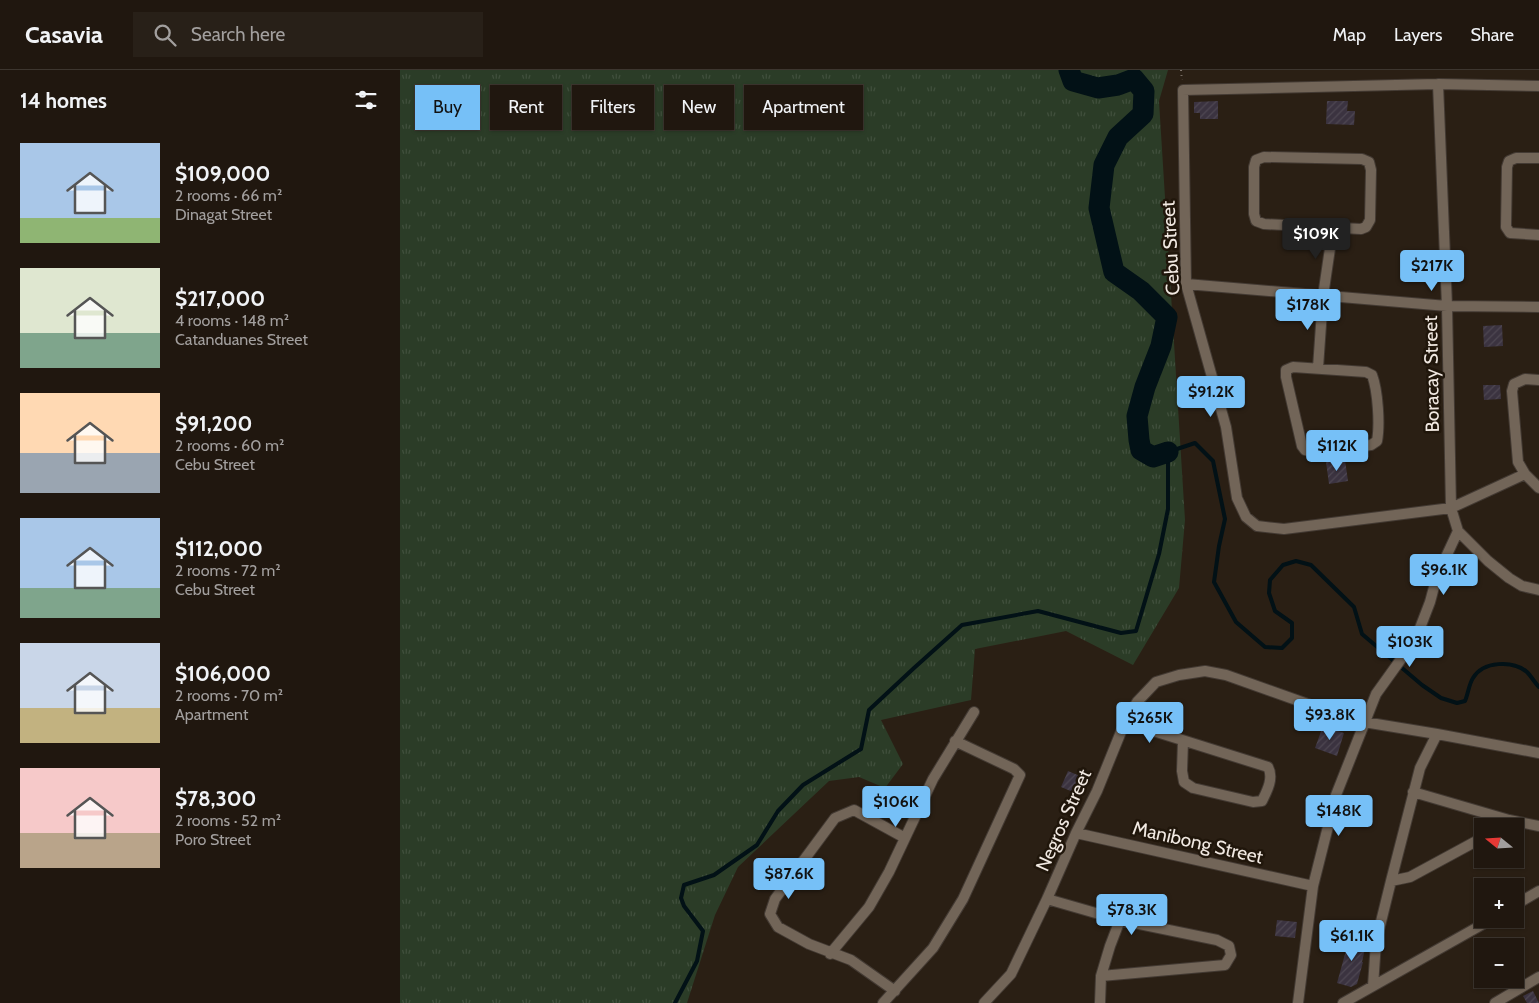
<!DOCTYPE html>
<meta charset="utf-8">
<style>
:root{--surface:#20170f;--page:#282018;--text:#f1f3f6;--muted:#a29f9e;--line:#3d362f;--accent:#76c0f7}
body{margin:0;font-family:Cabin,sans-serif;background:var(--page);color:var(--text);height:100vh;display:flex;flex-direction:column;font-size:19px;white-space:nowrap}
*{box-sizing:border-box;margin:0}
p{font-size:16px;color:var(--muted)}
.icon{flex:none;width:28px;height:28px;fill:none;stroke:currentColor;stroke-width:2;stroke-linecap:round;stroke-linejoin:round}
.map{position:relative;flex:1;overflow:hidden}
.panel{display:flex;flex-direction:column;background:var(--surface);width:400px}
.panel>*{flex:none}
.top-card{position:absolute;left:15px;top:15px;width:475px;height:45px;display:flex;gap:10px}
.needle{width:32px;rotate:288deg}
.tools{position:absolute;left:1074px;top:748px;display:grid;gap:10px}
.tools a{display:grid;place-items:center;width:50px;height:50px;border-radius:0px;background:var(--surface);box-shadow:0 1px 4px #0004,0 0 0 1px var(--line);font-size:25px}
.price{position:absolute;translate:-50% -42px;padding:0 11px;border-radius:5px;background:var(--accent);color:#111;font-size:16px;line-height:32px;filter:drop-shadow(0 1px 2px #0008)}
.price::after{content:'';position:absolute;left:50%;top:30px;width:15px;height:11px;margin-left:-8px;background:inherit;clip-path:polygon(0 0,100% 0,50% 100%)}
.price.active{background:#222;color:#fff}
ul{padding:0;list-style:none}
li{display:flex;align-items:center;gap:15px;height:125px;padding:0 20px}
li span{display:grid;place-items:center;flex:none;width:140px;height:100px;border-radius:0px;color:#555}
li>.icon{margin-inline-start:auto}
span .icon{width:60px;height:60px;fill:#fffc;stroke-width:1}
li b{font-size:21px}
h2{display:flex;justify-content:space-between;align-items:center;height:60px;padding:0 20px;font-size:21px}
.tag{padding:0 18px;border-radius:0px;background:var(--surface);box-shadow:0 1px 4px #0004,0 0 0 1px var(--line);font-size:18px;line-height:45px}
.tag.active{background:var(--accent);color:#111}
header{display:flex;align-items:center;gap:30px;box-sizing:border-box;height:70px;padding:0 25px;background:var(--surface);border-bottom:1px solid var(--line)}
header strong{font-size:24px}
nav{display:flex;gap:28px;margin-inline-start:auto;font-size:18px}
.search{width:350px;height:45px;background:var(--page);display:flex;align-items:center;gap:12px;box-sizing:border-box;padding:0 18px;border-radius:0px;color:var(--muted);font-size:19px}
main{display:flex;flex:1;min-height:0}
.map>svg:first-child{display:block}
.grass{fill:url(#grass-tufts)}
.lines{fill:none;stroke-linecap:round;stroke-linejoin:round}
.stream{stroke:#021116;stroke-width:4}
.river{stroke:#021116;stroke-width:21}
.building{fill:url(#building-hatch)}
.minor-casing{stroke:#433a33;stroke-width:12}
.path{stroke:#82786f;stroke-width:2;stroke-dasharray:1 4;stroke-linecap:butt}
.minor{stroke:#726558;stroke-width:10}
.labels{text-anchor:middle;stroke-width:5;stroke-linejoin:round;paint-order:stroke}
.street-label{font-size:19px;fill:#f1e9e2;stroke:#20160b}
</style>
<header>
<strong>Casavia</strong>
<div class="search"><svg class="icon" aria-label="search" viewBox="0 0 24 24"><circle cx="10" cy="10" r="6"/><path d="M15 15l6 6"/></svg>Search here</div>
<nav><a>Map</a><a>Layers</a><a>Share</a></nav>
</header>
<main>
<section class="panel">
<h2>14 homes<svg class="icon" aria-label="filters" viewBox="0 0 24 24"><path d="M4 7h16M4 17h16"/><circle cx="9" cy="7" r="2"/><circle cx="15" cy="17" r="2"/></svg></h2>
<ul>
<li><span style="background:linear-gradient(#a9c7e8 75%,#8fb573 0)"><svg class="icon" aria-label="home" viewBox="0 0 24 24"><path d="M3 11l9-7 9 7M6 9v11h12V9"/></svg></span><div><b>$109,000</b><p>2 rooms · 66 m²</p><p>Dinagat Street</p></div></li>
<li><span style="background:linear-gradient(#dfe7d0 65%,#7fa58c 0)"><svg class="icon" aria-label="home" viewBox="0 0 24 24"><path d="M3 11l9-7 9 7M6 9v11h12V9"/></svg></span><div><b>$217,000</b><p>4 rooms · 148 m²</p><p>Catanduanes Street</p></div></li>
<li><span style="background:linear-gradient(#ffd9b3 60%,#9aa5b1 0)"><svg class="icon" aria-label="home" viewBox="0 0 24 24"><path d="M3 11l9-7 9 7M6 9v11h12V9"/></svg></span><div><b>$91,200</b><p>2 rooms · 60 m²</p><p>Cebu Street</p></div></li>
<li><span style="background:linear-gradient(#a9c7e8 70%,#7fa58c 0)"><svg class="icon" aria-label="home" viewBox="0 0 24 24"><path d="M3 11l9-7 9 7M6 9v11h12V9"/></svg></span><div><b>$112,000</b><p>2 rooms · 72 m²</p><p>Cebu Street</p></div></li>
<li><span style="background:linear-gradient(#c9d6e8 65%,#c2b280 0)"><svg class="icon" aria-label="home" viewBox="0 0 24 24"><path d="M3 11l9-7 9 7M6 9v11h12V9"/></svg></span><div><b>$106,000</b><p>2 rooms · 70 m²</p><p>Apartment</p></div></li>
<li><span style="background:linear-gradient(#f6c9c9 65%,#b9a48a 0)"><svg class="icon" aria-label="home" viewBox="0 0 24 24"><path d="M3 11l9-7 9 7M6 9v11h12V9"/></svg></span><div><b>$78,300</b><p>2 rooms · 52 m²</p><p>Poro Street</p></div></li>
</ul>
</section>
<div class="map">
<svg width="1139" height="933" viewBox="0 0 1139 933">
<defs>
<pattern id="grass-tufts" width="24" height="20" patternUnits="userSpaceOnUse" patternTransform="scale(1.25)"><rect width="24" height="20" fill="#2b3c27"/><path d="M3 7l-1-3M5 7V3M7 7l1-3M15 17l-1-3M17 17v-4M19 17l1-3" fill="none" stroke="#404f3c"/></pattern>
<pattern id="building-hatch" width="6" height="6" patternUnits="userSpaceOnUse" patternTransform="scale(1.25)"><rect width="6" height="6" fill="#3b3340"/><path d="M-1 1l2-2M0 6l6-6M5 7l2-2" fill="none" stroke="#4e4752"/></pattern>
</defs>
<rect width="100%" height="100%" fill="#2a1f14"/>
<path class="grass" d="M0,0H768L759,31L785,450L779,518L733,595L666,561L575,579L571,630L481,650L503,694L485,718L459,707L429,711L338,797L315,845L287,933H0Z"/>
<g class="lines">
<path class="stream" d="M275,933L297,891L303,861L284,836L281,828L284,815L314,805L357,775L378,741L403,715L461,679L469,640L514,598L562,555L638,541L721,563L736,561L759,484L768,439V382L795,373L813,391L825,449L819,476L814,512L836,552L865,577L882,578L892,568V553L875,541L869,523L870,510L883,495L896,491L911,495L954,537L962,564L1022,615L1041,628L1057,633L1065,631C1068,624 1069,614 1073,608C1083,591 1113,590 1127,602C1131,606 1135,613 1139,617"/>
<path class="river" d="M669,0L673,11L698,18L718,15L734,9L744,21L743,44L718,67L704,95L699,138L714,202L741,221L767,247L761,276L745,317L737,346L739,370L741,380L753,387L768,382"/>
</g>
<path class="building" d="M818,31V49H800V43H794V32Z
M927,31H948L947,41H955L954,55L926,54Z
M1102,255L1103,276L1084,277L1083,256Z
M1083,315H1100L1101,329L1084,330Z
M945,390L948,411L929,414L926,392Z
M923,656L944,663L937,686L915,678Z
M668,701L687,709L680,725L661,717Z
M877,850L897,852L895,868L875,866Z
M950,866L967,870L962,892H963L957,914L951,917L937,913Z
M1133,921L1139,933H1127L1123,926Z"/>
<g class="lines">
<defs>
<path id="minor" d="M1038,14L1047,236L1051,438L1058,461L1088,491L1109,508L1122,516L1139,520
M864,87L962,89L969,92L971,100L970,150L966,157L961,159L864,154L856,151L854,144V97L856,90Z
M1139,88H1116L1109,91L1107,97L1106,157L1110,163L1139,165
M786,214L1047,236L1139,237
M893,297L966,302L972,305C978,321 980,355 977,371L971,375L914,382L905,380L902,376L886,307V300Z
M918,298L923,226L933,158
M1139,310L1125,309L1114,314L1112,321L1118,392L1125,404L1139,418
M1125,404L1051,438L884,459L857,456L846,447L837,428L826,357L786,214L783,20L1038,14L1139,16
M725,652L868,697C874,708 867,721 862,731L853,732L793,718L784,712L782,701L783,671
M1013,722L1109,750L1139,756
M676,763L913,816
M991,811L1010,807L1082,768
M647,829L720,850L817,870L829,876L831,885L825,895L701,906
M1115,835L1139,821
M430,884L469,837L489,802L533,709L574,642
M973,916L976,872L991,811L1020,698L1037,664
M495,921L451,890L409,874L378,857L370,844L375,829L435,748L454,740L505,768
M483,933L533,878L563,829L620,705L614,699L555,671
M584,933L611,904L647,829L676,763L697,721L725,652L737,632L756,612L779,605L805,601L826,605L916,637L964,652L1037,664L1139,683
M700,933L701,906L710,876L720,850
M898,933L913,816L936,725L976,624L1009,578L1020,558L1030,532L1037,506L1058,461
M943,933L1092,849
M1095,933L1139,907"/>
</defs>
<use href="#minor" class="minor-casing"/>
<path class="path" d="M781,0L782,10"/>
<use href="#minor" class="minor"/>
</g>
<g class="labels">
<g class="street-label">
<text transform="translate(770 178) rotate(-93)" y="7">Cebu Street</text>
<text transform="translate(1031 304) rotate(-91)" y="7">Boracay Street</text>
<text transform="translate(663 750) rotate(-66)" y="7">Negros Street</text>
<text transform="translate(798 772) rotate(13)" y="7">Manibong Street</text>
</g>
</g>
</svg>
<div class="tools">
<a><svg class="needle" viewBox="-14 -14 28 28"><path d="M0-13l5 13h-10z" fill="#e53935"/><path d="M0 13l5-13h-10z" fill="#a29f9e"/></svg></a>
<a>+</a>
<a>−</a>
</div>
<b class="price active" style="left:916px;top:190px">$109K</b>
<b class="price" style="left:1032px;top:222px">$217K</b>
<b class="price" style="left:908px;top:261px">$178K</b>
<b class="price" style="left:811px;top:348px">$91.2K</b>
<b class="price" style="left:937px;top:402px">$112K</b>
<b class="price" style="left:1044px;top:526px">$96.1K</b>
<b class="price" style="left:1010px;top:598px">$103K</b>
<b class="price" style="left:930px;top:671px">$93.8K</b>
<b class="price" style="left:750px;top:674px">$265K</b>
<b class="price" style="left:496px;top:758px">$106K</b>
<b class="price" style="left:939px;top:767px">$148K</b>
<b class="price" style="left:389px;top:830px">$87.6K</b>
<b class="price" style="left:732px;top:866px">$78.3K</b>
<b class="price" style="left:952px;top:892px">$61.1K</b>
<div class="top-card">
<a class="tag active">Buy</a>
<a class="tag">Rent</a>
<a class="tag">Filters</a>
<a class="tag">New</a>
<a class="tag">Apartment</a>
</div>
</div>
</main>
